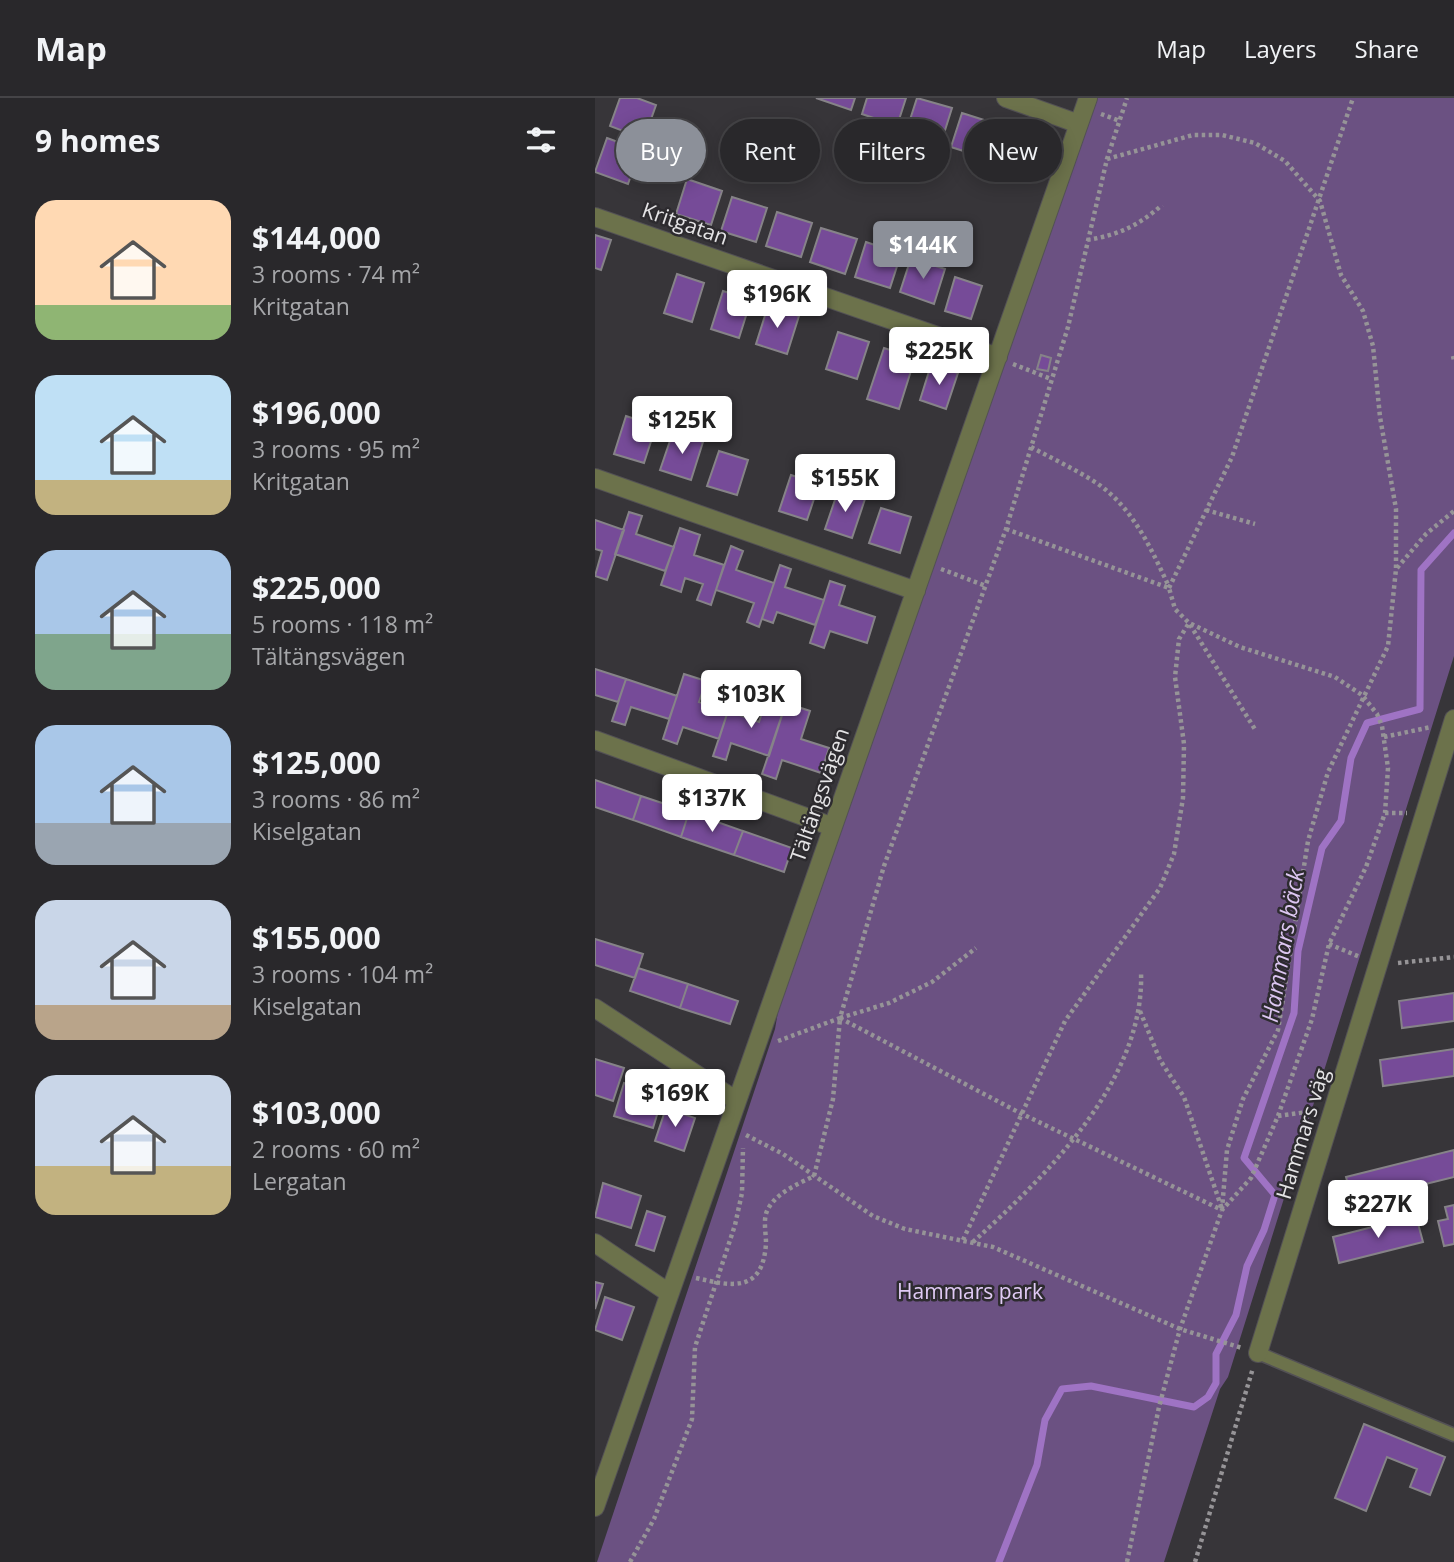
<!DOCTYPE html>
<meta charset="utf-8">
<style>
:root{--surface:#29282b;--page:#313033;--text:#f1f3f6;--muted:#a5a6a9;--line:#454447;--accent:#8c9099}
body{margin:0;font-family:"Open Sans",sans-serif;background:var(--page);color:var(--text);height:100vh;display:flex;flex-direction:column;font-size:26px;white-space:nowrap}
*{box-sizing:border-box;margin:0}
p{font-size:23px;color:var(--muted)}
.icon{flex:none;width:38px;height:38px;fill:none;stroke:currentColor;stroke-width:2;stroke-linecap:round;stroke-linejoin:round}
.map{position:relative;flex:1;overflow:hidden}
.drawer{display:flex;flex-direction:column;background:var(--surface);width:595px}
.drawer>*{flex:none}
.guide{position:absolute;left:21px;top:21px;width:665px;height:63px;display:flex;gap:14px}
.price{position:absolute;translate:-50% -60px;padding:0 16px;border-radius:7px;background:#fff;color:#222;font-size:23px;line-height:46px;filter:drop-shadow(0 2px 4px #0008)}
.price::after{content:'';position:absolute;left:50%;top:42px;width:21px;height:16px;margin-left:-10px;background:inherit;clip-path:polygon(0 0,100% 0,50% 100%)}
.price.selected{background:var(--accent);color:#fff}
ul{padding:0;list-style:none}
li{display:flex;align-items:center;gap:21px;height:175px;padding:0 35px}
li span{display:grid;place-items:center;flex:none;width:196px;height:140px;border-radius:21px;color:#555}
li>.icon{margin-inline-start:auto}
span .icon{width:84px;height:84px;fill:#fffc;stroke-width:1}
li b{font-size:30px}
h2{display:flex;justify-content:space-between;align-items:center;height:84px;padding:0 35px;font-size:30px}
.chip{padding:0 24px;border-radius:32px;background:var(--surface);box-shadow:0 4px 18px #0003,0 0 0 2px var(--line);font-size:24px;line-height:63px}
.chip.selected{background:var(--accent);color:#fff}
header{display:flex;align-items:center;gap:42px;box-sizing:border-box;height:98px;padding:0 35px;background:var(--surface);border-bottom:2px solid var(--line)}
header strong{font-size:33px}
nav{display:flex;gap:38px;margin-inline-start:auto;font-size:24px}
main{display:flex;flex:1;min-height:0}
.map>svg:first-child{display:block}
.green{fill:#6b5182}
.lines{fill:none;stroke-linecap:round;stroke-linejoin:round}
.stream{stroke:#9f73c4;stroke-width:7}
.building{fill:#764b98;stroke:#868388;stroke-width:2}
.lane-casing{stroke:#535155;stroke-width:15}
.street-casing{stroke:#535155;stroke-width:20}
.path{stroke:#969497;stroke-width:4.5;stroke-dasharray:3.5 3.5;stroke-linecap:butt}
.lane{stroke:#6c724b;stroke-width:12}
.street{stroke:#6c724b;stroke-width:18}
.labels{text-anchor:middle;stroke-width:5;stroke-linejoin:round;paint-order:stroke}
.street-label{font-size:21px;fill:#e5e4e6;stroke:#2d2b2f}
.park-label{font-size:21px;fill:#e0caf5;stroke:#2d2b2f}
.water-label{font-size:23px;font-style:italic;fill:#dcc6f1;stroke:#2d2b2f}
</style>
<header>
<strong>Map</strong>
<nav><a>Map</a><a>Layers</a><a>Share</a></nav>
</header>
<main>
<section class="drawer">
<h2>9 homes<svg class="icon" aria-label="filters" viewBox="0 0 24 24"><path d="M4 7h16M4 17h16"/><circle cx="9" cy="7" r="2"/><circle cx="15" cy="17" r="2"/></svg></h2>
<ul>
<li><span style="background:linear-gradient(#ffd9b3 75%,#8fb573 0)"><svg class="icon" aria-label="home" viewBox="0 0 24 24"><path d="M3 11l9-7 9 7M6 9v11h12V9"/></svg></span><div><b>$144,000</b><p>3 rooms · 74 m²</p><p>Kritgatan</p></div></li>
<li><span style="background:linear-gradient(#bfe0f5 75%,#c2b280 0)"><svg class="icon" aria-label="home" viewBox="0 0 24 24"><path d="M3 11l9-7 9 7M6 9v11h12V9"/></svg></span><div><b>$196,000</b><p>3 rooms · 95 m²</p><p>Kritgatan</p></div></li>
<li><span style="background:linear-gradient(#a9c7e8 60%,#7fa58c 0)"><svg class="icon" aria-label="home" viewBox="0 0 24 24"><path d="M3 11l9-7 9 7M6 9v11h12V9"/></svg></span><div><b>$225,000</b><p>5 rooms · 118 m²</p><p>Tältängsvägen</p></div></li>
<li><span style="background:linear-gradient(#a9c7e8 70%,#9aa5b1 0)"><svg class="icon" aria-label="home" viewBox="0 0 24 24"><path d="M3 11l9-7 9 7M6 9v11h12V9"/></svg></span><div><b>$125,000</b><p>3 rooms · 86 m²</p><p>Kiselgatan</p></div></li>
<li><span style="background:linear-gradient(#c9d6e8 75%,#b9a48a 0)"><svg class="icon" aria-label="home" viewBox="0 0 24 24"><path d="M3 11l9-7 9 7M6 9v11h12V9"/></svg></span><div><b>$155,000</b><p>3 rooms · 104 m²</p><p>Kiselgatan</p></div></li>
<li><span style="background:linear-gradient(#c9d6e8 65%,#c2b280 0)"><svg class="icon" aria-label="home" viewBox="0 0 24 24"><path d="M3 11l9-7 9 7M6 9v11h12V9"/></svg></span><div><b>$103,000</b><p>2 rooms · 60 m²</p><p>Lergatan</p></div></li>
</ul>
</section>
<div class="map">
<svg width="859" height="1464" viewBox="0 0 859 1464">
<rect width="100%" height="100%" fill="#373539"/>
<path class="green" d="M501,0H859V558L633,1279L625,1291L569,1464H2L180,931L184,908Z"/>
<g class="lines">
<path class="stream" d="M404,1464L442,1367L450,1322L467,1291L496,1288L599,1309L613,1299L621,1285V1256L641,1217L652,1168L669,1132L680,1097L649,1060L699,915L703,853L727,750L746,723L756,660L772,625L825,611L826,472L859,435"/>
</g>
<path class="building" d="M25,0H42L61,7L49,41L15,28Z
M221,0H260L256,12Z
M272,0H311L302,28L267,16Z
M322,0L357,10L346,45L311,34Z
M367,15L392,23L381,57L356,49Z
M401,32L436,43L425,77L390,66Z
M12,40L45,52L33,86L0,74Z
M92,81L127,93L116,127L81,116Z
M137,99L172,110L161,144L126,133Z
M182,114L217,125L206,159L171,148Z
M226,130L262,141L250,176L215,164Z
M0,137L16,142L6,172L0,170Z
M271,144L306,156L295,190L260,179Z
M316,160L350,171L339,206L305,194Z
M82,176L109,185L97,224L69,215Z
M360,179L387,188L376,221L350,213Z
M128,193L156,202L144,240L116,231Z
M173,208L204,218L192,256L161,246Z
M243,234L274,244L262,281L231,271Z
M289,250L320,260L304,311L272,301Z
M446,257L456,260L453,273L442,271Z
M336,267L363,275L351,311L325,302Z
M31,318L61,328L49,365L19,356Z
M78,334L108,344L96,382L65,372Z
M124,353L153,362L142,397L112,388Z
M196,377L224,386L212,422L184,413Z
M243,393L270,401L257,440L230,431Z
M286,410L316,419L305,455L274,445Z
M34,414L47,418L41,436L79,449L70,473L20,456Z
M0,422L29,432L12,482L0,478L7,453L0,451Z
M85,430L105,437L99,457L129,467L116,507L102,502L108,486L90,480L86,494L66,487Z
M136,448L148,453L141,472L179,485L164,529L152,524L159,505L121,492Z
M185,467L196,471L190,489L229,502L220,527L182,514L178,525L167,521Z
M235,483L250,488L244,507L280,519L272,545L235,533L229,550L215,545Z
M0,571L31,581L23,604L0,597Z
M89,576L111,583L104,604L133,613L124,641L88,629L82,646L68,641Z
M31,581L82,598L74,621L36,609L30,627L17,623Z
M172,599L191,605L174,658L136,645L131,662L118,658L133,613L164,624Z
M191,605L215,613L206,641L234,650L226,675L187,662L181,681L167,676Z
M0,682L46,698L38,722L0,709Z
M46,698L94,714L86,739L38,722Z
M94,714L148,733L139,757L86,739Z
M148,733L197,750L189,774L139,757Z
M0,841L48,856L40,880L0,867Z
M43,870L93,886L85,910L35,893Z
M93,886L143,903L135,926L85,910Z
M859,895V923L807,930L804,903Z
M859,951V978L788,988L785,962Z
M0,961L29,970L18,1003L0,997Z
M29,985L68,997L58,1030L19,1018Z
M71,1010L100,1020L89,1053L60,1043Z
M859,1052V1079L758,1104L751,1079Z
M8,1085L46,1098L36,1130L0,1119Z
M859,1107V1146L849,1148L843,1123L853,1121L850,1109Z
M52,1113L70,1119L59,1153L41,1147Z
M821,1118L828,1144L744,1165L738,1139Z
M0,1184L8,1186L0,1211Z
M10,1199L39,1209L27,1242L0,1232Z
M769,1326L850,1359L835,1397L815,1389L822,1371L792,1359L771,1413L740,1400Z"/>
<g class="lines">
<defs>
<path id="lane" d="M663,1255L859,1337"/>
<path id="street" d="M411,0L484,26
M0,119L403,259
M0,380L321,493
M0,642L238,729
M0,910L142,1003
M0,1145L74,1195
M663,1255L859,621
M0,1409L493,0"/>
</defs>
<use href="#lane" class="lane-casing"/>
<use href="#street" class="street-casing"/>
<path class="path" d="M506,16L525,23
M512,61L598,37H627L660,45L690,63L725,103L746,177L768,213L778,248L785,319L801,411V471L793,548L733,674L713,743L683,932L648,1001L632,1052L627,1111
M492,142C523,137 543,128 567,107
M858,258L859,263
M418,266L456,281
M436,349C458,361 482,372 503,386C538,410 557,452 574,489
M611,412L660,426
M411,431L574,490L580,511L594,525L645,549L740,579L767,597L782,616L787,628L793,670L790,715L771,769L734,846L717,921L683,1018L656,1080L627,1112L585,1231L564,1309L532,1464
M802,470L831,436L859,413
M346,471L391,488
M574,490L637,359L758,0
M789,639L836,629
M790,715H812
M734,846L765,859
M803,865L859,859
M545,913L565,962L589,999L627,1111
M245,920L425,1015L627,1112
M245,920L294,905L337,884L381,850
M183,943L245,920L289,768L411,431L473,229L512,61L532,0
M683,1018L719,1013
M151,1037L188,1056L278,1118L310,1131L398,1149L585,1231L647,1250
M368,1142L470,923L565,790L579,756L588,700L589,646L580,579L584,541L594,525L661,633
M378,1144C452,1077 550,982 546,874
M101,1180C136,1188 168,1196 171,1145C171,1135 168,1122 172,1113C180,1095 203,1086 219,1078L238,1001L245,920
M35,1464L59,1421L97,1321L100,1249L140,1127L147,1095L148,1050
M600,1464L658,1270"/>
<use href="#lane" class="lane"/>
<use href="#street" class="street"/>
</g>
<g class="labels">
<g class="street-label">
<text transform="translate(90 126) rotate(19)" y="7">Kritgatan</text>
<text transform="translate(225 697) rotate(-71)" y="7">Tältängsvägen</text>
<text transform="translate(708 1036) rotate(-73)" y="7">Hammars väg</text>
</g>
<g class="park-label">
<text x="375" y="1201">Hammars park</text>
</g>
<g class="water-label">
<text transform="translate(688 848) rotate(-80)" y="8">Hammars bäck</text>
</g>
</g>
</svg>
<b class="price selected" style="left:328px;top:183px">$144K</b>
<b class="price" style="left:182px;top:232px">$196K</b>
<b class="price" style="left:344px;top:289px">$225K</b>
<b class="price" style="left:87px;top:358px">$125K</b>
<b class="price" style="left:250px;top:416px">$155K</b>
<b class="price" style="left:156px;top:632px">$103K</b>
<b class="price" style="left:117px;top:736px">$137K</b>
<b class="price" style="left:80px;top:1031px">$169K</b>
<b class="price" style="left:783px;top:1142px">$227K</b>
<div class="guide">
<a class="chip selected">Buy</a>
<a class="chip">Rent</a>
<a class="chip">Filters</a>
<a class="chip">New</a>
</div>
</div>
</main>
